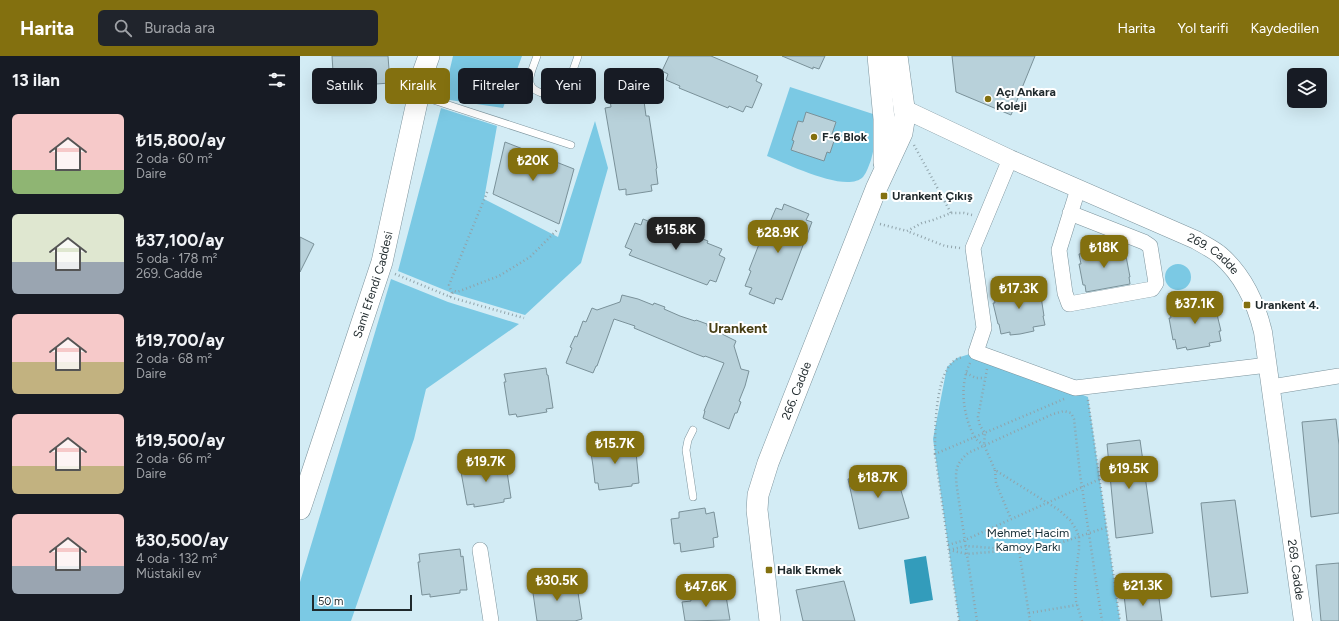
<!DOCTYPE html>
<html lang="tr">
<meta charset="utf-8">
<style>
:root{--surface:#171b24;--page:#20242c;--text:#f1f3f6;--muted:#9ea1a6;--accent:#83700f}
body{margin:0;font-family:Figtree,sans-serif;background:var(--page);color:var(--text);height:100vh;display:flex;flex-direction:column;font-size:15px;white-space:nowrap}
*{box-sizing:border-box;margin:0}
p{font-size:13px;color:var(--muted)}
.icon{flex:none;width:22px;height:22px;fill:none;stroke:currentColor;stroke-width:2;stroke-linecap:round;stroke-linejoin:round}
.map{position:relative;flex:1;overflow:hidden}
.drawer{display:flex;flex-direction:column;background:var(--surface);width:300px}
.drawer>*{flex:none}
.guide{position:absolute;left:12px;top:12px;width:380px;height:36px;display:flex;gap:8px}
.controls{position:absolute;left:987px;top:12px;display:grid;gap:8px}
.controls a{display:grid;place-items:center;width:40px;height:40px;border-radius:6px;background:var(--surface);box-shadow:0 4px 16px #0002;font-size:20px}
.scale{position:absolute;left:12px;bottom:10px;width:100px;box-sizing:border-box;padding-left:4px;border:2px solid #1f292c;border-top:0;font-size:11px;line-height:14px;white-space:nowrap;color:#1f292c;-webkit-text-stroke:3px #fff;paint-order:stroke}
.price{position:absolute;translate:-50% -34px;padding:0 9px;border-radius:8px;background:var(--accent);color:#fff;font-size:13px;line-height:26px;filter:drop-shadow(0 1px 2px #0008)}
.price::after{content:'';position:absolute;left:50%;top:24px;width:12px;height:9px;margin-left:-6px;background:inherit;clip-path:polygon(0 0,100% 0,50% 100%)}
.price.on{background:#222;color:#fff}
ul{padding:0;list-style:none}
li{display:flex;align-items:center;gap:12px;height:100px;padding:0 12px}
li span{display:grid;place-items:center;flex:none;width:112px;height:80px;border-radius:6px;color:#555}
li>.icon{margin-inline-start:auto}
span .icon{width:48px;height:48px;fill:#fffc;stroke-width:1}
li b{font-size:17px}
h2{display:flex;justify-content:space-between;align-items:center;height:48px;padding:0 12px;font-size:17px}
.tag{padding:0 14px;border-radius:6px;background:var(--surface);box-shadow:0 4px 16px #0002;font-size:14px;line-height:36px}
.tag.on{background:var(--accent);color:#fff}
header{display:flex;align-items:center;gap:24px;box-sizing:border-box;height:56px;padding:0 20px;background:var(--accent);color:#fff}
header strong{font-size:19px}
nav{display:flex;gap:22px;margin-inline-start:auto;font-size:14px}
.search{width:280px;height:36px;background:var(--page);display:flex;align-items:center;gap:10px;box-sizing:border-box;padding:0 14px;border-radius:6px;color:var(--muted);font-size:15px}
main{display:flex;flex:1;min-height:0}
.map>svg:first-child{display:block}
.green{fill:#7bc9e4}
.water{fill:#339cbb}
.building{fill:#b8d1da;stroke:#7a9199}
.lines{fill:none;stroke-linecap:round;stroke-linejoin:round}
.service-casing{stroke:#7c939c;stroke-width:8}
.minor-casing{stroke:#7c939c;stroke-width:16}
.tertiary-casing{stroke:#7c939c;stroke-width:19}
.secondary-casing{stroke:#7c939c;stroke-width:22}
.path{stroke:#90a3aa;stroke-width:2.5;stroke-dasharray:1 3;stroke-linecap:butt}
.service{stroke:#fff;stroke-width:7}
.minor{stroke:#fff;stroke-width:15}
.tertiary{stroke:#fff;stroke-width:18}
.secondary{stroke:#fff;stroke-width:21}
.poi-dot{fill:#83700f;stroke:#fff;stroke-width:1.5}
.labels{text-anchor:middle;stroke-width:4;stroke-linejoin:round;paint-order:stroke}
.poi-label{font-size:12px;font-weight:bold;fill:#1f292c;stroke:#fff;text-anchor:start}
.street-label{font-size:12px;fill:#1f292c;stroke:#fff}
.park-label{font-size:12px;fill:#162d35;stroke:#fff}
.quarter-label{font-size:14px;font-weight:bold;fill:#473e14;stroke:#fff}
</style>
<header>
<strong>Harita</strong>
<div class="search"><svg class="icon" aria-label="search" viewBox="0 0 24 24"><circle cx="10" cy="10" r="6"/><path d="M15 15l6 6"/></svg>Burada ara</div>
<nav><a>Harita</a><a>Yol tarifi</a><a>Kaydedilen</a></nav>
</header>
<main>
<section class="drawer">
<h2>13 ilan<svg class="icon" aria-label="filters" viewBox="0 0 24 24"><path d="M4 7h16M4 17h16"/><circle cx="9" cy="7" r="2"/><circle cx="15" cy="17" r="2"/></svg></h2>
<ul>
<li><span style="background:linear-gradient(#f6c9c9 70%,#8fb573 0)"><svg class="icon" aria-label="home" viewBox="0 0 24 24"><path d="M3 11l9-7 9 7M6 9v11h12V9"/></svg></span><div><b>₺15,800/ay</b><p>2 oda · 60 m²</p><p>Daire</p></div></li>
<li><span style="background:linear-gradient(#dfe7d0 60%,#9aa5b1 0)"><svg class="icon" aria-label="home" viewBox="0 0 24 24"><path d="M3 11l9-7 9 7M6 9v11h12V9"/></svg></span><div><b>₺37,100/ay</b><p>5 oda · 178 m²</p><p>269. Cadde</p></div></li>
<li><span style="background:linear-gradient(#f6c9c9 60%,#c2b280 0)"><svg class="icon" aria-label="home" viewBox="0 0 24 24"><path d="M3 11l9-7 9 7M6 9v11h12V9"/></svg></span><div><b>₺19,700/ay</b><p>2 oda · 68 m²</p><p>Daire</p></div></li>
<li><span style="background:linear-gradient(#f6c9c9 65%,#c2b280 0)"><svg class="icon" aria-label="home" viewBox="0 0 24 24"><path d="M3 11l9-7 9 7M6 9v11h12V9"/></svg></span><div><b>₺19,500/ay</b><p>2 oda · 66 m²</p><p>Daire</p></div></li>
<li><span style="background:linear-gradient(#f6c9c9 65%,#9aa5b1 0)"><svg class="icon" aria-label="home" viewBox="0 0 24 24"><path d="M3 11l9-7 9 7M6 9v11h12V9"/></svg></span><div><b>₺30,500/ay</b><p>4 oda · 132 m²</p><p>Müstakil ev</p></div></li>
</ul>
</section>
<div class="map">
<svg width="1039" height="565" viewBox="0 0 1039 565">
<rect width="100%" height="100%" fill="#d3ecf5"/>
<path class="green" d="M153,0H222L203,52L143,43Z
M490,31L573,58C577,72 575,90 571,104C569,109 567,116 563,121C546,138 486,107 467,100Z
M141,52L197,70L184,143L258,181L295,65L308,112L281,207L225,259L152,237L98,215Z
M865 221a13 13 0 1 1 26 0a13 13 0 1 1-26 0Z
M91,223L148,246L219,268L126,333L114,383L51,565H0V526Z
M676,296L788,341L820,565H659L633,383L647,311L657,302Z"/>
<path class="water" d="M626,500L633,544L610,548L604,504Z"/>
<path class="building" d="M32,0H88L90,27L34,31Z
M369,0H411L458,20L456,25L462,28L452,52L446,50L443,56L429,50L428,52L379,32L380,30L366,24L368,18L362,15Z
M482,0H525L519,13L513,11V13Z
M652,0H735L711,59L656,36Z
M336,40L337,46L344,45L346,60H349L357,112L356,113L358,128L351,129L352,135L326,139V133L319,134L305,52L311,51L310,44Z
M506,56L536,66L532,78L536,79L530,97L527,96L524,105L491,94L494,85L492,84L498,65L503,66Z
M205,86L274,113L259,168L193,138Z
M484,148L509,158L506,164L512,166L482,244L476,242L474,248L449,238L452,232L445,230L451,215L449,214L468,165L470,166L476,152L482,154Z
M343,163L358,169L359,166L408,185L407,187L422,193L419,199L425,202L416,226L410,224L407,229L329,199L332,194L325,191L335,167L341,169Z
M0,181L14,188L0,216Z
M823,190L824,195H825L830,221H829L830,228L786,236L785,229H783L779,208H781L779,198Z
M737,229L738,235L740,234L744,260H743L745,269L733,271L734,275L720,278L710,279V276L701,278L699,268H698L693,247H695L693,237Z
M322,239L338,243L353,249L354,247L365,251L364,253L380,260L395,265L396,264L407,268V270L422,276V278L436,285L434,290L441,313L449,315L445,330L439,345L441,346L437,357H435L429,373L403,362L405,355H404L424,307L405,300L404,301L396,298L334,272L335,270L314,263L297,310H296L293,317L266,307L272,292L270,291L275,280L277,281L283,265L286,266L292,252L297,254L320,246Z
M913,244L914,250H915L921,275H919L921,285L909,287L910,290L887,294L886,291L877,293L875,283L873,284L869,262H871L869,253Z
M246,312L247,319H248L253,352L246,353L247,356L217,361L216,358L209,359L204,326H206L204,318Z
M1036,363L1039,389V457L1011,461L1002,366Z
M840,384L853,477L816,482L807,388Z
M327,386V387L335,386L339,427L332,428V430L299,434L298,427H295L293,410L291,397H294V389Z
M203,402L204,410L206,409L211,442L204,443V446L187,449L174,451V448L167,449L161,416H163L162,408Z
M595,414L609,462L559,473L548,423Z
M935,444L948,537L911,541L901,447Z
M405,452L406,458L414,456L418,481L413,482L414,491L381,496L380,487L374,488L371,463L379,462V456Z
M160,493L161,501L163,500L167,534H160V537L130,541V538L122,539L118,506H120L119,498Z
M1039,507V565H1021L1016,509Z
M274,523L276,530H277L282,563L275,565H237L233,537H234L233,529Z
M544,525L555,565H503L496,534Z
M417,535V541L426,540L430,564L385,565L382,546L391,545L390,539Z
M858,535L862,565H827L824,539Z"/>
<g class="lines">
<defs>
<path id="service" d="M237,0C235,6 228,21 230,27C232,37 256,43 265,37L278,0
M121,40L271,89
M393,374L388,384L386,394L393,441"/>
<path id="minor" d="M710,103L673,192L684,272L676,296L775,332L968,309
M770,157L844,186L850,190L856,227L852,233L769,248L765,237L759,194L778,133
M971,331L1039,320
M180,494L191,565"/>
<g id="tertiary">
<path id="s1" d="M604,53L710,103L896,184C904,189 913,193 920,199C943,219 956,247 963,276L1003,565"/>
</g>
<g id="secondary">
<path d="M578,0L584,63V107"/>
<path id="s2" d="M0,453L82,206L124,14L129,0"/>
<path id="s3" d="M470,565L457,454L458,439L468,407L576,133L602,77L605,59L597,0"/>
</g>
</defs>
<use href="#service" class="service-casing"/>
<use href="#minor" class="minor-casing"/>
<use href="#tertiary" class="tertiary-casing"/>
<use href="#secondary" class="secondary-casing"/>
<path class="path" d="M614,89L651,157
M580,168L607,175
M660,192L645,190L607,175L622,167L633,164L651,157H664L672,159
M95,218L153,242L224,262
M152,237L149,229L188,134
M150,241L154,235L157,236L199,220L230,201L257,174
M670,307C659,329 663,359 674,380C676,384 680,386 683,389
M687,313L678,361L680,370L685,377L684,389L695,414L759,454L770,464L776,473L779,481V493L775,525L776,545L782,565
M666,317L676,322H685
M788,344L820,565
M635,398C635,375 634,305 663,301
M695,414L696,427L711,463
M648,489L665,484L800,423
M649,494L666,490L719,494L748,491L807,471
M649,494L667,498L713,494
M718,494H719L730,565
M729,557L777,549
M659,565L635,398L764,343
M677,565L657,432C655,415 655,409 668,397L753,358L764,355L771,357L774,363L780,418L802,565"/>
<use href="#service" class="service"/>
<use href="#minor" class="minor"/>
<use href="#tertiary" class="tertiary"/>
<use href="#secondary" class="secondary"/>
</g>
<g class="poi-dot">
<circle cx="688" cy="43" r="4"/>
<circle cx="514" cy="81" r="4"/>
<rect x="580" y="136" width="8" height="8" rx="2"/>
<rect x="943" y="245" width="8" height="8" rx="2"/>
<rect x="465" y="510" width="8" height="8" rx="2"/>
</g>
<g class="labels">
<g class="poi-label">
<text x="696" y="40">Açı Ankara<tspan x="696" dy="14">Koleji</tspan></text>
<text x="522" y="85">F-6 Blok</text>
<text x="592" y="144">Urankent Çıkış</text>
<text x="955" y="253">Urankent 4.</text>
<text x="477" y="518">Halk Ekmek</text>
</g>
<g class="street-label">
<text dy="4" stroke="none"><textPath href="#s1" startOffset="342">269. Cadde</textPath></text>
<text dy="4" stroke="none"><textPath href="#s2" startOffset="236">Sami Efendi Caddesi</textPath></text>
<text dy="4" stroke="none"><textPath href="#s3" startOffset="238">266. Cadde</textPath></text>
<text dy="4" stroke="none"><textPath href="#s1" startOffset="678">269. Cadde</textPath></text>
</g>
<g class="park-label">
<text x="728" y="481">Mehmet Hacim<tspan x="728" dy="14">Kamoy Parkı</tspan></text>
</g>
<g class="quarter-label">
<text x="438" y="277">Urankent</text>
</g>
</g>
</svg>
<div class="controls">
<a><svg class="icon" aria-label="layers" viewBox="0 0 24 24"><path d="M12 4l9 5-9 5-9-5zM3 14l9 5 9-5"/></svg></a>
</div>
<div class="scale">50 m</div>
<b class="price" style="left:233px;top:126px">₺20K</b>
<b class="price on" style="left:376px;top:195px">₺15.8K</b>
<b class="price" style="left:478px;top:198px">₺28.9K</b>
<b class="price" style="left:804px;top:213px">₺18K</b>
<b class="price" style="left:719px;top:254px">₺17.3K</b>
<b class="price" style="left:895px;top:269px">₺37.1K</b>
<b class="price" style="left:315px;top:409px">₺15.7K</b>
<b class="price" style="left:186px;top:427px">₺19.7K</b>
<b class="price" style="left:829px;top:434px">₺19.5K</b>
<b class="price" style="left:578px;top:443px">₺18.7K</b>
<b class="price" style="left:257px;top:546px">₺30.5K</b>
<b class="price" style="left:843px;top:551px">₺21.3K</b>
<b class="price" style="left:406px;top:552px">₺47.6K</b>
<div class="guide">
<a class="tag">Satılık</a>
<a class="tag on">Kiralık</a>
<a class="tag">Filtreler</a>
<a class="tag">Yeni</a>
<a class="tag">Daire</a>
</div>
</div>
</main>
